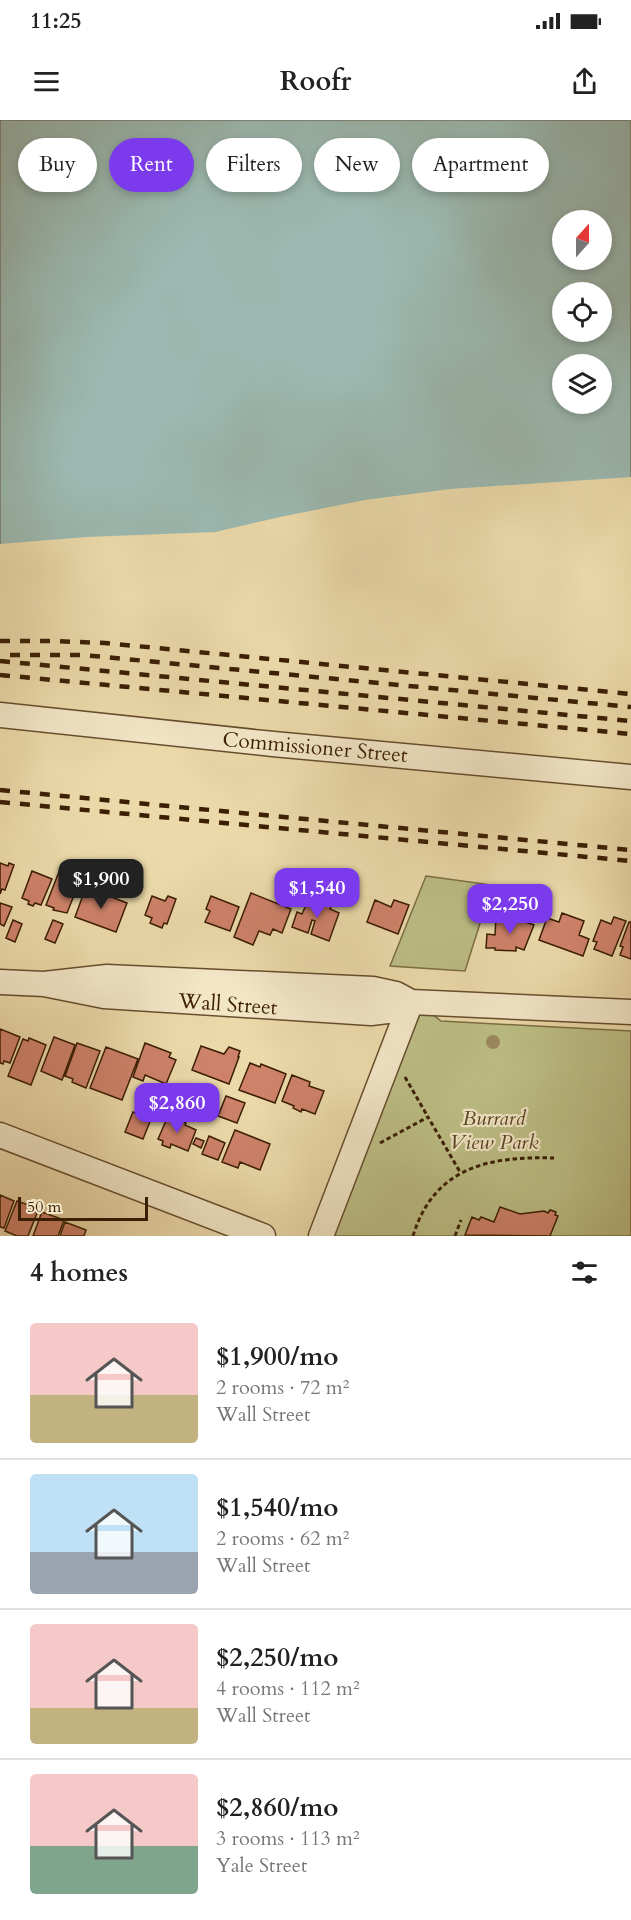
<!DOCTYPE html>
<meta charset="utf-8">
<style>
:root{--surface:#fff;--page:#f2f2f2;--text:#222;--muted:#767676;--line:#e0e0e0;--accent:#7c3aed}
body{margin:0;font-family:Cardo,serif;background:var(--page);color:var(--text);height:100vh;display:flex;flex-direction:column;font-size:22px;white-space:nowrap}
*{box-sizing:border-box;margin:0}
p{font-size:20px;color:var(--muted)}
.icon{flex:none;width:33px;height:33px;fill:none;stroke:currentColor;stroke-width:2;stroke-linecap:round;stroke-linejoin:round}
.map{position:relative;height:1116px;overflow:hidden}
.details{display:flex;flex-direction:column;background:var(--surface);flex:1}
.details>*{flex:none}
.top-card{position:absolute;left:18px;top:18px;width:596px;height:54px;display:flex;gap:12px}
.needle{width:39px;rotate:21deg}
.controls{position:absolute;left:552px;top:90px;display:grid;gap:12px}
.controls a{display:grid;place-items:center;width:60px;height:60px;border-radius:50%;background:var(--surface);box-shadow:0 3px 9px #0003;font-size:30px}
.scale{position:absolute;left:18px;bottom:15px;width:130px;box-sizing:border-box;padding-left:6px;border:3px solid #3b1e04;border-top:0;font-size:16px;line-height:21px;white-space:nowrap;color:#3b1e04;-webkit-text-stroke:4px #f2e6c7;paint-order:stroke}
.price{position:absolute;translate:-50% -51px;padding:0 14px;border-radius:12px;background:var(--accent);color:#fff;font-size:20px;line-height:39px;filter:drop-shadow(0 2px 3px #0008)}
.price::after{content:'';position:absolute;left:50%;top:36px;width:18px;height:14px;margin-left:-9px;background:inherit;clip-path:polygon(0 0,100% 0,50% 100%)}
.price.on{background:#222;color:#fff}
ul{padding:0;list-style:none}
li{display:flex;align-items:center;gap:18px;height:150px;padding:0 30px}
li+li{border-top:2px solid var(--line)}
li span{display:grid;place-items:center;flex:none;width:168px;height:120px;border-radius:6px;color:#555}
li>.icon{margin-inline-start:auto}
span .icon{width:72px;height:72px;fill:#fffc;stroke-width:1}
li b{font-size:26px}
h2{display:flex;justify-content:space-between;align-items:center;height:72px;padding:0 30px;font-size:26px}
.tag{padding:0 21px;border-radius:27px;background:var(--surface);box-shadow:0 3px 9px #0003;font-size:21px;line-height:54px}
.tag.on{background:var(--accent);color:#fff}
.status{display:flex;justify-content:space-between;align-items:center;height:42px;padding:0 30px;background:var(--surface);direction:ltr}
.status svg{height:16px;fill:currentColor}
header{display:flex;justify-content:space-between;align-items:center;height:78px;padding:0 30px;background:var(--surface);font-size:27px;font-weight:800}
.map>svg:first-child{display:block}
.green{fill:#bcbe85;stroke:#7c6e44;stroke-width:1.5}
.water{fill:#9bb9b1;stroke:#757b6c;stroke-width:1.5;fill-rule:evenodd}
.pier{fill:#ebd9a9}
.building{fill:#ce826a;stroke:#3b1e04;stroke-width:1.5}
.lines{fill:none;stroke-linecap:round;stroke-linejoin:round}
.minor-casing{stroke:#674d2d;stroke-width:27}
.path{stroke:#3b1e04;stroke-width:3;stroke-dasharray:4.5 3;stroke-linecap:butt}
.minor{stroke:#f2e6c7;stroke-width:24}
.rail{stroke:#3b1e04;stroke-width:4.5;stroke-dasharray:10 10;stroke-linecap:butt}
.tree{fill:#9c8860}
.labels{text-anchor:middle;stroke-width:4.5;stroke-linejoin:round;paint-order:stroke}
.street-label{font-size:21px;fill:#3b1e04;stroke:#f2e6c7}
.park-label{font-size:21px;font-style:italic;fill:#5b4624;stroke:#f2e6c7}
</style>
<div class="status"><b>11:25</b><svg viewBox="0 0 49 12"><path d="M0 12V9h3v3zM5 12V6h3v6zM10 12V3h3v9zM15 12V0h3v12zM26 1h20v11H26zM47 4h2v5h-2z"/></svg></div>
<header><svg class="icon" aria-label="menu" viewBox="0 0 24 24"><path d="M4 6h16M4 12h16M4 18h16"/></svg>Roofr<svg class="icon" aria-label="share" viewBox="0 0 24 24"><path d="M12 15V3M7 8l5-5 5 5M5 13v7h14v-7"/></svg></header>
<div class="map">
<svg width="631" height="1116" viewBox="0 0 631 1116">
<rect width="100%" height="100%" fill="#ebd9a9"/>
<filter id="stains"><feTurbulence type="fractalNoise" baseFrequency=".00333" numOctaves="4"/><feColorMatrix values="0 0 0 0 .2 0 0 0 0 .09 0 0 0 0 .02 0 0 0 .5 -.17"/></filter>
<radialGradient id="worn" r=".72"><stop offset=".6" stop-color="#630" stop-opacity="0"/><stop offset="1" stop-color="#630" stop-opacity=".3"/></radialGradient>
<path class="green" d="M426,756L492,765L465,851L390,846Z
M421,894H432L441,901L631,911V1116H332L417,896Z"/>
<path class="water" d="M0,0H631V375L395,393L0,436ZM562,100H602V140H562ZM562,172H602V212H562ZM562,244H602V284H562Z"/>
<path class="pier" d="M631,357V378L395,396L269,418L73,431L0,439V424L86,417L215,412L280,397L365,380L450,369Z"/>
<path class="building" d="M0,743L8,746L9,743L14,745L5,770L2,769L0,774Z
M62,744L83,753L67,793L53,790L54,788L46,785Z
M32,751L52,759L41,785L35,783L33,786L28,784L29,781L22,778Z
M86,767L127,783L116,812L75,797Z
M251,773L291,789L282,813L273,809L270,815L259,811L253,825L234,817Z
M152,776L165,781L168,776L176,779L167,804L164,803L162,808L150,803L152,798L145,795Z
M211,776L239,787L230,811L205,802L210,791L206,789Z
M310,776L332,785L330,789L339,793L329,821L311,814L315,801L312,800L308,813L292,807L297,792L302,794Z
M375,780L391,787L394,780L409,785L398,814L367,802Z
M0,783L12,787L4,806L0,804Z
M562,793L584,801L579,815L589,819L583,836L539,820L547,798L559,802Z
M614,797L626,801L612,836L594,829L597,822L593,821L601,800L611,804Z
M496,798L517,799L534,805L524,830L516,827V831L495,830V828H486L487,814L495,815Z
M13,800L22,804L15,822L6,818Z
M53,800L63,804L55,823L45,819Z
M629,802H631V839L620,835L623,827L620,826Z
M0,909L20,917L10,943L4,941L3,944L0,943Z
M54,917L75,925L62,960L41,951Z
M29,918L46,925L31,965L8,956L23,919L28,921Z
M77,923L100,931L86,968L72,962L73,959L65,956Z
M145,923L171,933L169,937L176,940L166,964L145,955L143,961L133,957Z
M201,926L224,934L229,927L240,931L238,937H239L229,964L192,950Z
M106,927L138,939L122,980L90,968Z
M250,943L260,947L261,944L286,954L275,983L239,970Z
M292,955L310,962L309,966L324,971L315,994L302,989L301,992L293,988L294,986L282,981Z
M226,976L245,983L237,1003L218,996Z
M133,992L151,999L143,1019L125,1012Z
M169,994L186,1003L185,1005L196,1010L188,1031L171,1024L170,1028L162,1025L163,1021L158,1019Z
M235,1010L270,1024L260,1050L240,1042L238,1048L222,1042Z
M209,1016L225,1023L218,1040L202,1034Z
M196,1018L204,1021L201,1028L193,1024Z
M0,1075L14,1081L4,1108L0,1107Z
M17,1081L34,1087L33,1091L37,1093L28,1116H17L5,1111Z
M500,1087L520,1094L544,1091L548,1093L550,1090L556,1092L555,1095L558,1096L550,1116L465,1115L472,1097L479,1100L481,1097L494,1102Z
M42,1092L64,1100L58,1116H33Z
M65,1102L86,1110L84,1116H60Z"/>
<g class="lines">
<defs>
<path id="minor" d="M0,595L273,624L631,657
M0,862L44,864L104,876L371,893L395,890L411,882
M44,864L107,857L373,869L396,874L411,882L631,892
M0,1015L263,1116
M321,1116L411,882"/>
</defs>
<use href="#minor" class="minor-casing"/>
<path class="path" d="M405,957L428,997
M380,1023L428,997L460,1052
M413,1116C434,1047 489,1036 554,1038
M455,1116L461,1100"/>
<use href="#minor" class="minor"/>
<path class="rail" d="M0,521H54L105,523L631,574
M10,535H83L631,587
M0,541L631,601
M0,555L631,614
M0,670L631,730
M0,682L631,741"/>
</g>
<circle class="tree" cx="493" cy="922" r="7"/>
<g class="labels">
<g class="street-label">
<text transform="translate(315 627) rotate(5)" y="7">Commissioner Street</text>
<text transform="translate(228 884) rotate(4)" y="7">Wall Street</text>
</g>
<g class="park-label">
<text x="494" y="1005">Burrard<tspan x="494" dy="24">View Park</tspan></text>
</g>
</g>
<rect width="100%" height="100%" filter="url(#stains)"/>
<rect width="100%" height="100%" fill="url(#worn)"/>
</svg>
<div class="controls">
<a><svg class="needle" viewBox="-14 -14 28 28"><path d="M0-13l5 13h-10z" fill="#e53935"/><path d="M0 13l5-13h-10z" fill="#767676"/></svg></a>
<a><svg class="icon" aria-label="locate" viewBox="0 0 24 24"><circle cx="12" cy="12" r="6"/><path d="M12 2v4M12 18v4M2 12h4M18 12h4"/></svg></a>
<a><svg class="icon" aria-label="layers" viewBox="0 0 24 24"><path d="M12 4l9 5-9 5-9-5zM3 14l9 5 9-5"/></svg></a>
</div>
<div class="scale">50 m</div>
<b class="price on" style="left:101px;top:790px">$1,900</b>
<b class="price" style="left:317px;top:799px">$1,540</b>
<b class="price" style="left:510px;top:815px">$2,250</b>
<b class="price" style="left:177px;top:1014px">$2,860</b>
<div class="top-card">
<a class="tag">Buy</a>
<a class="tag on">Rent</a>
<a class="tag">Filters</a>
<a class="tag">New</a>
<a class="tag">Apartment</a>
</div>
</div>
<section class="details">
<h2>4 homes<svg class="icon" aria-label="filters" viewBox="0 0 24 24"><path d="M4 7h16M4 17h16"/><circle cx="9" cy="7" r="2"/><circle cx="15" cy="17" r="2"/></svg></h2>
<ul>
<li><span style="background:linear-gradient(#f6c9c9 60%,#c2b280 0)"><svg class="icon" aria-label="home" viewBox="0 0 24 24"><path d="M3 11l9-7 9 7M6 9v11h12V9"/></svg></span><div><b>$1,900/mo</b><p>2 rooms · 72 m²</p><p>Wall Street</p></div></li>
<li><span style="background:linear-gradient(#bfe0f5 65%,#9aa5b1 0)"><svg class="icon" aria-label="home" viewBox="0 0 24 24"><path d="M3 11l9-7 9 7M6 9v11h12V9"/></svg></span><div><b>$1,540/mo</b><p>2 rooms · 62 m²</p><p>Wall Street</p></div></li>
<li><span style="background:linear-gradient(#f6c9c9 70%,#c2b280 0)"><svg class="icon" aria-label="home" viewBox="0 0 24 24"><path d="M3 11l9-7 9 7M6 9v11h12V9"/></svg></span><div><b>$2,250/mo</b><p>4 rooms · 112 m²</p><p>Wall Street</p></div></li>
<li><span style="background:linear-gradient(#f6c9c9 60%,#7fa58c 0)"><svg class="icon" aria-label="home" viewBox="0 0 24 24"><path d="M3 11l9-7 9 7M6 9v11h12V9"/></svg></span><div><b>$2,860/mo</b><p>3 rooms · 113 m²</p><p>Yale Street</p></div></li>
</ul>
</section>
